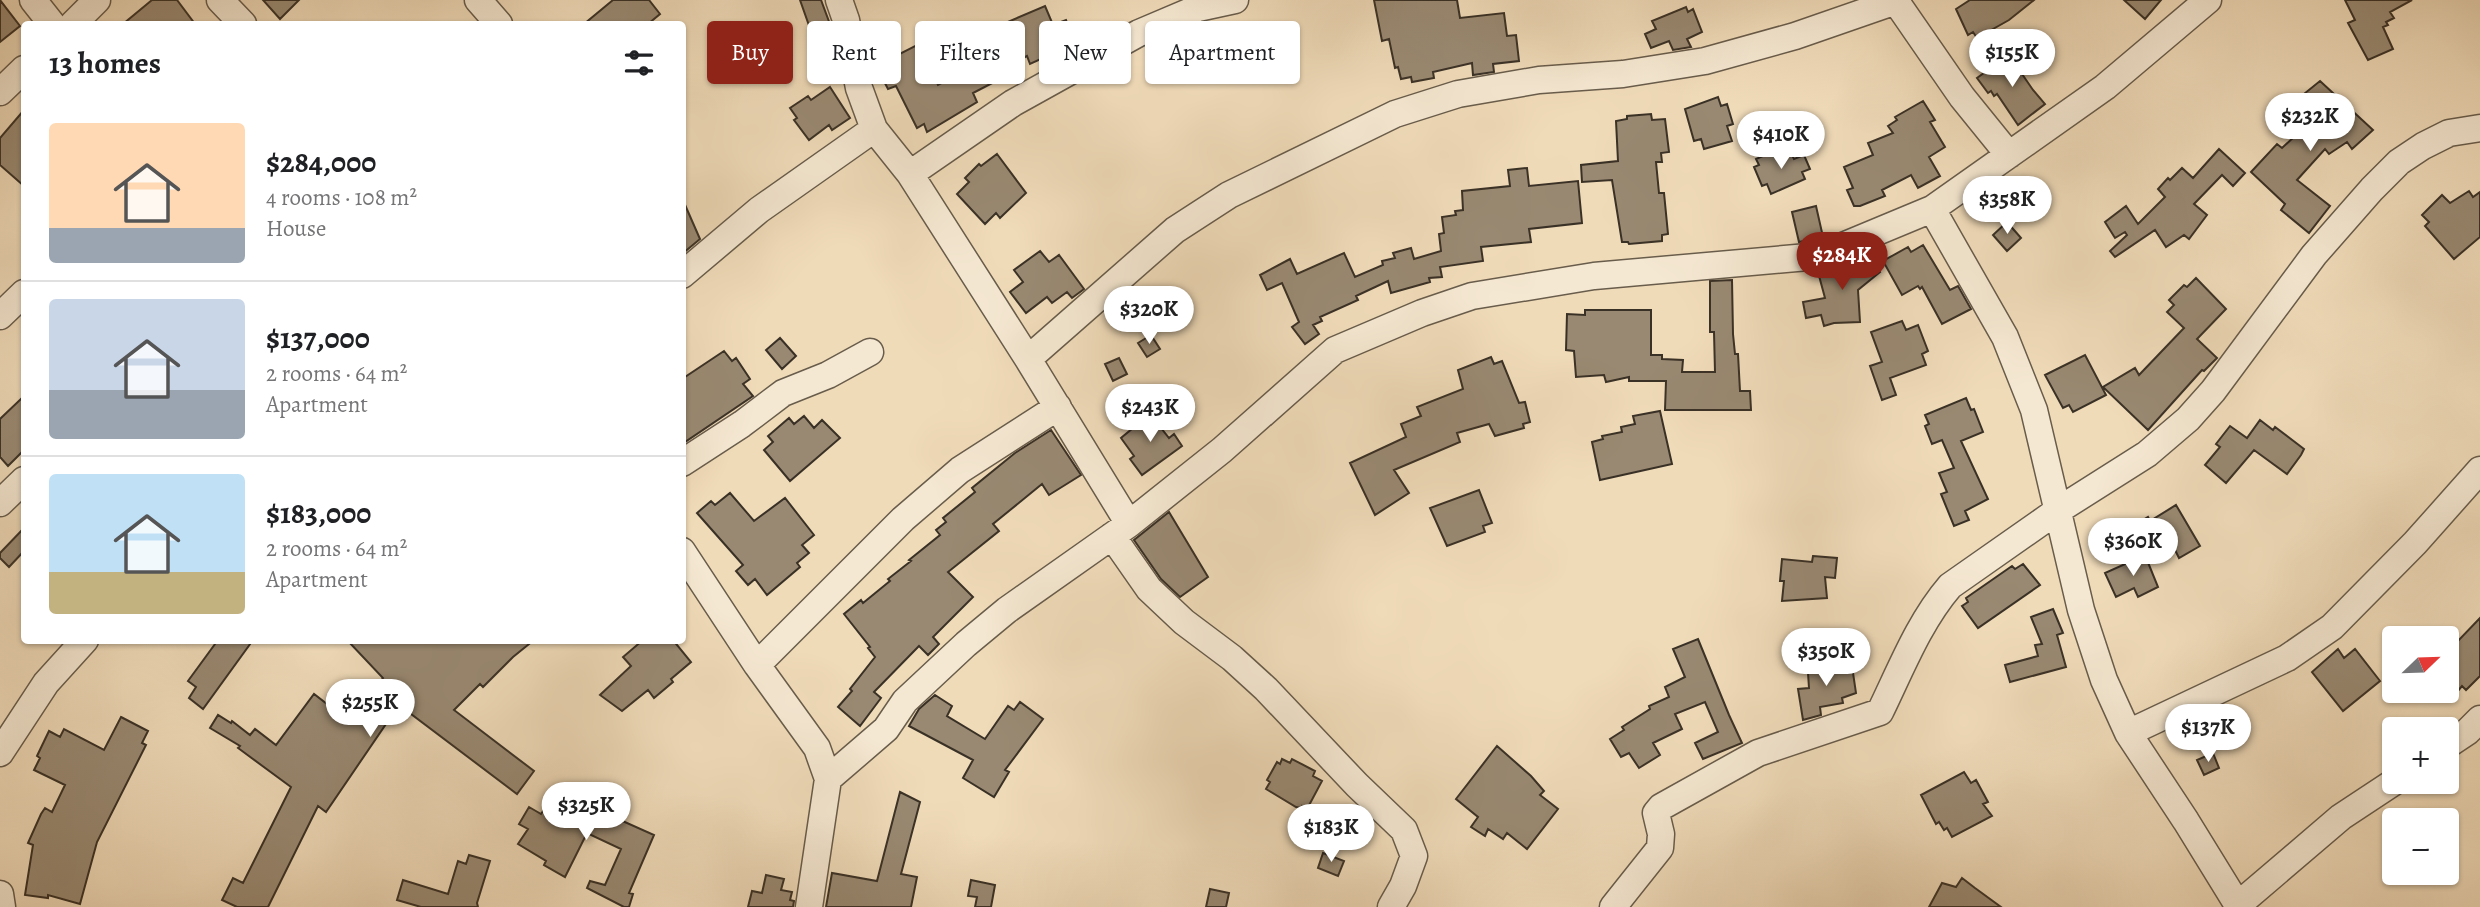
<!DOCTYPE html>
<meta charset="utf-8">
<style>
:root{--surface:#fff;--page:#f6f6f6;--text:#202124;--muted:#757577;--line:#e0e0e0;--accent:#8f2418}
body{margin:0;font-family:Alegreya,serif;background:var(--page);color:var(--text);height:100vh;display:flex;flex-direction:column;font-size:26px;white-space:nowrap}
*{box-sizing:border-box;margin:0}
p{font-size:23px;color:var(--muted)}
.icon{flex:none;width:38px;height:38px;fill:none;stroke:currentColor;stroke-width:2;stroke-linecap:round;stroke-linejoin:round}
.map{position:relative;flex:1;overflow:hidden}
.details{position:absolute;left:21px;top:21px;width:665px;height:623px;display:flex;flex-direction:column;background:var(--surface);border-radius:7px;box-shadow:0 2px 5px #0004}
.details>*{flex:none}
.banner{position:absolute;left:707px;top:21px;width:665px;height:63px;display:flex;gap:14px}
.needle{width:46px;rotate:67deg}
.fabs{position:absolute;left:2382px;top:626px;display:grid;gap:14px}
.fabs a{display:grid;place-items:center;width:77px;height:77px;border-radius:7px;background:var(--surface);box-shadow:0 2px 5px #0004;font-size:35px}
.price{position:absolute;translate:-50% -60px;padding:0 16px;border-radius:24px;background:#fff;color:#222;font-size:23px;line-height:46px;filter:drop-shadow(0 2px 4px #0008)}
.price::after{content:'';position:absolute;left:50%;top:42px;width:21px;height:16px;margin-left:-10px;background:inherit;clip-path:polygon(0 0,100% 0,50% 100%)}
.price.active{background:var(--accent);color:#fff}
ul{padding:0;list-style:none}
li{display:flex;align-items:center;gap:21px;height:175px;padding:0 28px}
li+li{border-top:2px solid var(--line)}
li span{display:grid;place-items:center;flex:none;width:196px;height:140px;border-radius:7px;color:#555}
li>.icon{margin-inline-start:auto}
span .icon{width:84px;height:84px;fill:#fffc;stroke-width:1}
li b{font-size:30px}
h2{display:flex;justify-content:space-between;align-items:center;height:84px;padding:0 28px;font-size:30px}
.pill{padding:0 24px;border-radius:7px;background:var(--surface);box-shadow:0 2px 5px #0004;font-size:24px;line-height:63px}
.pill.active{background:var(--accent);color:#fff}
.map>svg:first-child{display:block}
.building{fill:#998972;stroke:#3a3126;stroke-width:2}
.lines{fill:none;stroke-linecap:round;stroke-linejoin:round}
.minor-casing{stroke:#685c4b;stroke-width:29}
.minor{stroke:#f5e8d2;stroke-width:26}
</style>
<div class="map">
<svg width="2480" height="907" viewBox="0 0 2480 907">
<rect width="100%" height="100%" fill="#f0dbb9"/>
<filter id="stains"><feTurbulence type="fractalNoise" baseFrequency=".00286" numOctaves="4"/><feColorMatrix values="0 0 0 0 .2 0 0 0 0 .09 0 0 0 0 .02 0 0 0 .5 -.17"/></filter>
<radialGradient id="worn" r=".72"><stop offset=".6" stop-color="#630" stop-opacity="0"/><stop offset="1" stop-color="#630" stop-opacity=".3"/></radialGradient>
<path class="building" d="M0,0L20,26L0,42Z
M152,0H177L195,24H123Z
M263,0H299L280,19Z
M613,0H649L660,14L648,24H584Z
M800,0H821L831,27L812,34Z
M1374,0H1457L1460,18L1504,13L1507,36L1516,35L1519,61L1493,64L1494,72L1473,75L1472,63L1433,72L1434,78L1412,82L1411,77L1401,79L1398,67L1395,68L1389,39L1382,41Z
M1970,0H2034L2009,20L1977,38L1973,32L1968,35L1956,9Z
M2124,0H2161L2145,19Z
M2345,0H2412L2390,12L2394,18L2386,22L2388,25L2383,27L2393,49L2368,60L2348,23L2355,20Z
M1045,6L1053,25L1066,20L1073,38L1070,39L1073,46L1066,49L1067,52L1047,60L1045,57L1030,64L1027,56L996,72L1000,79L973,93L977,102L927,132L924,124L917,128L896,86L888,89L876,66L919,44L938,85L965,71L964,68L1004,46L996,27Z
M1686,7L1688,12L1693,9L1702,32L1687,39L1691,47L1673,50L1669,41L1651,48L1645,34L1656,29L1652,21Z
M2009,55L2033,90L2045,104L2018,125L1997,94L1994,96L1991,91L1988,93L1977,78Z
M2320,81L2373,130L2352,149L2347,142L2329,154L2325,149L2297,180L2330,206L2309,233L2281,210L2285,204L2251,172L2277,144L2282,148L2311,121L2294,102Z
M830,87L850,118L832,130L829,125L809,140L794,120L797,118L790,108L808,96L811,100Z
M1718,97L1721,106L1727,104L1733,124L1727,126L1732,141L1704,149L1701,139L1694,141L1685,109Z
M1923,101L1935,120L1930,122L1945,147L1929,157L1940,176L1918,188L1911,175L1882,190L1885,196L1860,206H1854L1847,190L1853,188L1844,167L1873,155L1868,143L1893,133L1888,126L1897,120L1895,117Z
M24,110V186L0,165V138Z
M1651,114L1652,120L1665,119L1669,152L1661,153L1662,162H1656L1659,193H1664L1668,234L1662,235V241L1629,244L1628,242H1622L1612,180L1582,182L1581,165L1618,161L1616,121L1627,119V116Z
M2219,149L2245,173L2233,186L2222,175L2194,204L2207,215L2189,239L2184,235L2166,247L2155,230L2115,257L2110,251L2127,235L2125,232L2115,238L2105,222L2126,206L2138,224L2165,197L2158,189L2168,178L2170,180L2182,168L2193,178Z
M1774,151L1777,157L1790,151L1794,159L1804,155L1810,169L1802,172L1805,179L1771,194L1767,184L1762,186L1754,167L1759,165L1756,159Z
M997,154L1026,193L1000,218L996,213L985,224L957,194L969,182L965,178L979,164L981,166Z
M1527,168L1529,186L1578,181L1582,223L1529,229L1531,242L1481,247L1483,261L1440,267L1442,277L1429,278L1430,282L1391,293L1388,281L1356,296L1358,300L1320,317L1322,321L1313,325L1319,334L1305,344L1292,327L1299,322L1282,283L1267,290L1260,275L1290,259L1297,274L1344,253L1355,277L1383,265L1382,261L1395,258L1393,253L1411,248L1414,259L1441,251L1439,234L1444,233L1442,217L1456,215L1455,211L1463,210L1462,191L1510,186L1508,170Z
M2469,191L2473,197L2480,192V237L2454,259L2425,226L2429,222L2422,215L2442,195L2450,203Z
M682,198L700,239L682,254Z
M1816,206L1823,237L1799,242L1792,212Z
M2007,222L2021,238L2007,251L1993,235Z
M1923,245L1950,290L1958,286L1971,309L1942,324L1922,287L1920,289L1918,286L1902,295L1883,261L1908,247L1911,252Z
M1040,251L1049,262L1059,255L1084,289L1072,298L1067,292L1052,303L1047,297L1026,313L1010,292L1023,282L1014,270Z
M1871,256L1880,272L1858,290L1860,322L1834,323L1824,326L1821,315L1806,318L1803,302L1825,298L1818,272L1850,260L1854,265Z
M2196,278L2226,309L2197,339L2217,358L2204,371L2202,370L2148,430L2103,387L2135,368L2139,375L2184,328L2167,312L2174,305L2169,300L2184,285L2187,287Z
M1732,280L1733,334L1735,354H1738L1740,391H1750L1751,410H1665L1666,381H1629V377L1606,382L1604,375L1576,377L1574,351L1566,350L1567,314L1585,315V310H1651V355H1662V359L1683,360L1682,372H1715L1714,332H1710V281Z
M1902,321L1906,330L1918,325L1928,351L1922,354L1926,365L1890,378L1896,395L1882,400L1870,366L1882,362L1871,332Z
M1151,335L1160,349L1147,357L1138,343Z
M780,338L796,356L782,369L766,350Z
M724,351L732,361L736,358L750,379L743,384L753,396L682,444V379Z
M2085,355L2106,395L2073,412L2069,405L2063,408L2045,375Z
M1491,357L1494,364L1502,361L1519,403L1525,402L1530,422L1523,424L1524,428L1495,436L1489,424L1457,433L1460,442L1394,470L1409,493L1375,515L1350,463L1406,437L1401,424L1421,416L1417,407L1463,389L1458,370Z
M1119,358L1127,374L1113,381L1105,364Z
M24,396V450L8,466L0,457V419Z
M1966,398L1971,410L1974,409L1983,432L1961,441L1988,499L1965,511L1969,520L1954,526L1941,494L1947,492L1939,473L1954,468L1942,440L1932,444L1925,426L1929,424L1925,415Z
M1660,411L1672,464L1600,480L1592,442L1603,439L1602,436L1622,432L1621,427L1635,424L1633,416Z
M1150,414L1169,438L1174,434L1182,446L1142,475L1130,459L1134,456L1121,438Z
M804,416L814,428L822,420L840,438L790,481L764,450L773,442L768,436L789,418L794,424Z
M2260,420L2273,430L2275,427L2304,449L2301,455L2287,474L2254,450L2226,483L2205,465L2220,447L2216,444L2230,426L2247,438Z
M1051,430L1081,475L1049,495L1042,484L993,524L999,531L948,572L973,597L933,637L939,644L928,655L919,646L874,692L881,698L860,726L838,707L852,691L850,689L875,657L868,648L870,647L844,614L861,600L863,603L890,581L888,579L911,561L909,560L940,535L936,530L946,522L943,518L975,492L972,488L1015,453Z
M1479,490L1492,523L1483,526L1485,532L1447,546L1430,508Z
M730,493L754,521L785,498L814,535L802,545L809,553L797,563L800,567L767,595L755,579L748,585L736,571L743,565L697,513L711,501L715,505Z
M2176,505L2200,546L2179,558L2175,550L2155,562L2133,526L2148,517L2150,521Z
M1169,512L1208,577L1180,597L1161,579L1134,540Z
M24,528V551L9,567L0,558V553Z
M2145,555L2158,587L2138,597L2134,588L2116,597L2105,573Z
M1813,556L1837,558L1835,578L1825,577L1827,598L1782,601L1784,581H1780L1782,559L1812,562Z
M2023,564L2040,585L1978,628L1962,606L1968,602L1966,598L2012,566L2015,569Z
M2053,609L2063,633L2057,635L2066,667L2010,682L2005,665L2038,656L2035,645L2042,644L2031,617Z
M2480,618V676L2466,690L2462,686L2457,692L2446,682V631L2458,641Z
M1698,639L1729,715L1742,743L1703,759L1695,743L1718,732L1705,702L1675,714L1682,729L1653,743L1660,755L1639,768L1629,753L1621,757L1610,739L1624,730L1622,727L1650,709L1649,706L1669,697L1665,687L1685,677L1673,649Z
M218,640H253L203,709L189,698L196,687L188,681Z
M347,640H534L513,657L483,687L480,684L454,710L534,771L517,794L399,705L326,812L318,806L268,907H237L222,900L233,878L243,883L291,787L238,748L240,746L210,728L218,715L231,723L232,721L250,735L255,729L276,745L314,694L349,721L383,678Z
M643,640H673L691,662L671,679L673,682L654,698L648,690L622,711L600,695L631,666L623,657Z
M2338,649L2344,658L2355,649L2380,681L2343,711L2312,672Z
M1829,660L1830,667L1852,666L1856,693L1842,698L1843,703L1820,707L1821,715L1803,720L1798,689L1809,688L1808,673L1816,672L1814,662Z
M935,695L952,706L947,716L985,739L1008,706L1014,710L1020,702L1043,719L1005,770L1009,772L994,797L963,778L973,760L909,726L919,709Z
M121,717L148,731L142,743L146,745L97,842L80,904L48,895V898L25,895L33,845L28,843L41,814L45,808L52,812L65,785L34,770L40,758L37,756L49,731L60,737L64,729L104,750Z
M1497,746L1531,776L1544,791L1540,795L1558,809L1527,849L1507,833L1503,839L1488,829L1485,836L1471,827L1478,817L1456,799Z
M2213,753L2219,768L2204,775L2197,760Z
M1282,759L1290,763L1292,759L1315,771L1313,776L1322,781L1307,809L1302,806L1301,808L1296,807L1266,789L1270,782L1267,780L1277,762L1280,764Z
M1964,772L1971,783L1976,780L1988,802L1983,804L1992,816L1952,837L1947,828L1944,830L1939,822L1936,824L1921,795Z
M558,789L589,806L654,835L629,893L633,894L629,907H624L587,888L590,881L605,885L621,849L587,833L565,877L544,865L546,861L518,844L528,829L519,824L529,807L541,814Z
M900,792L920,802L901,874L917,877L911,907H826L832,873L877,881Z
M1323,853L1344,861L1338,876L1318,868Z
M469,855L490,861L477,903L478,907H421L397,900L403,880L448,894L458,861L466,864Z
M766,875L784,879L781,890L792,892L790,900L794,901L793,907H748L752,891L762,893Z
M1962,878L1975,888L2001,907H1929L1942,883L1956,887Z
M971,880L995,885L991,907H975L977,897L968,896Z
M1210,889L1229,893L1226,907H1206Z"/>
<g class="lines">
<defs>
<path id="minor" d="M33,0L52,24
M220,0L243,24
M478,0L499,24
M839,0L846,20L859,88L874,129L910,174L1028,359L1129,524
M1895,0L1962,97L2009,155
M73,24L97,0
M0,92L24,69
M910,174L1013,103L1139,33L1198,8L1235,0
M1932,209L2005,337L2034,410L2081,610L2104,680L2128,733L2186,821L2239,907
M682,275L759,210L874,129
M0,316L24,293
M1028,359L1175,230L1229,195L1395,114L1458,94L1539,80L1623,74L1705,61L1795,36L1896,1
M682,463L742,424L783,393L828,375L870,352
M0,503L24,480
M1112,536L1149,589L1184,622L1232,658L1266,689L1357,785L1404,830L1414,856L1403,886L1391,907
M682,551L757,665L817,748L828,779L809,907
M757,665L903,519L960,470L1058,407
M2128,733L2287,658L2332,627L2415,543L2480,470
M2446,746L2467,732L2480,719
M0,753L46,683L85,640
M828,779L886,729L905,701L966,644L1007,610L1129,524L1222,450L1335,350L1422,313L1472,296L1594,276L1819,256L1932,209L2105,87L2208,0
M0,894L2,907
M2238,905L2341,817L2394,782
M1613,907L1660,848L1661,834L1656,813L1661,807L1758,753L1880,712C1901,669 1919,622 1950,586L2057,511L2147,454L2188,419L2213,391L2314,255L2372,189L2399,162L2423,146L2449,133L2480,128"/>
</defs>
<use href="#minor" class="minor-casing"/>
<use href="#minor" class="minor"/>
</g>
<rect width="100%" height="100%" filter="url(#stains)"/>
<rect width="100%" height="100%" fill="url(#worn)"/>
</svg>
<div class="fabs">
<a><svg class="needle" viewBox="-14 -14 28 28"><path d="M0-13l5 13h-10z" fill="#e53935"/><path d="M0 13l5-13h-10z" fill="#757577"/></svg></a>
<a>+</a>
<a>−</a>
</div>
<b class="price" style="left:2012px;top:89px">$155K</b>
<b class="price" style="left:2310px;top:153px">$232K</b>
<b class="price" style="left:1781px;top:171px">$410K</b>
<b class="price" style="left:2007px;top:236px">$358K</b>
<b class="price active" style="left:1842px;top:292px">$284K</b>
<b class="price" style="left:1149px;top:346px">$320K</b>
<b class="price" style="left:1150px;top:444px">$243K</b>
<b class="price" style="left:2133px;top:578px">$360K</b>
<b class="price" style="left:1826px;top:688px">$350K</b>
<b class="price" style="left:370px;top:739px">$255K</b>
<b class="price" style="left:2208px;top:764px">$137K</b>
<b class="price" style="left:586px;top:842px">$325K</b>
<b class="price" style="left:1331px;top:864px">$183K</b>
<div class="banner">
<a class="pill active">Buy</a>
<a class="pill">Rent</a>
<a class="pill">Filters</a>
<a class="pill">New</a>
<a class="pill">Apartment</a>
</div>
<section class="details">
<h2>13 homes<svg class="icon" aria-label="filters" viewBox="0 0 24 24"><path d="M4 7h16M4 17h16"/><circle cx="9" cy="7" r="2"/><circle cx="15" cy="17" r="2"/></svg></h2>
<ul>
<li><span style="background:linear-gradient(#ffd9b3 75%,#9aa5b1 0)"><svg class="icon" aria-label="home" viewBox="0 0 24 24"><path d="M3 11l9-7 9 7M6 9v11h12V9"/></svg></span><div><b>$284,000</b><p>4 rooms · 108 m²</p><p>House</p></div></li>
<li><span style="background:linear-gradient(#c9d6e8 65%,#9aa5b1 0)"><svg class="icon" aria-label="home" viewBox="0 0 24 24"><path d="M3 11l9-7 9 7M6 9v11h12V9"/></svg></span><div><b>$137,000</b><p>2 rooms · 64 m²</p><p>Apartment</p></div></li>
<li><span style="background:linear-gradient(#bfe0f5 70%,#c2b280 0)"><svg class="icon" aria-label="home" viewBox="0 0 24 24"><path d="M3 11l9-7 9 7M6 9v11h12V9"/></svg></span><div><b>$183,000</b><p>2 rooms · 64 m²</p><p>Apartment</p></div></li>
</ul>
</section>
</div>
